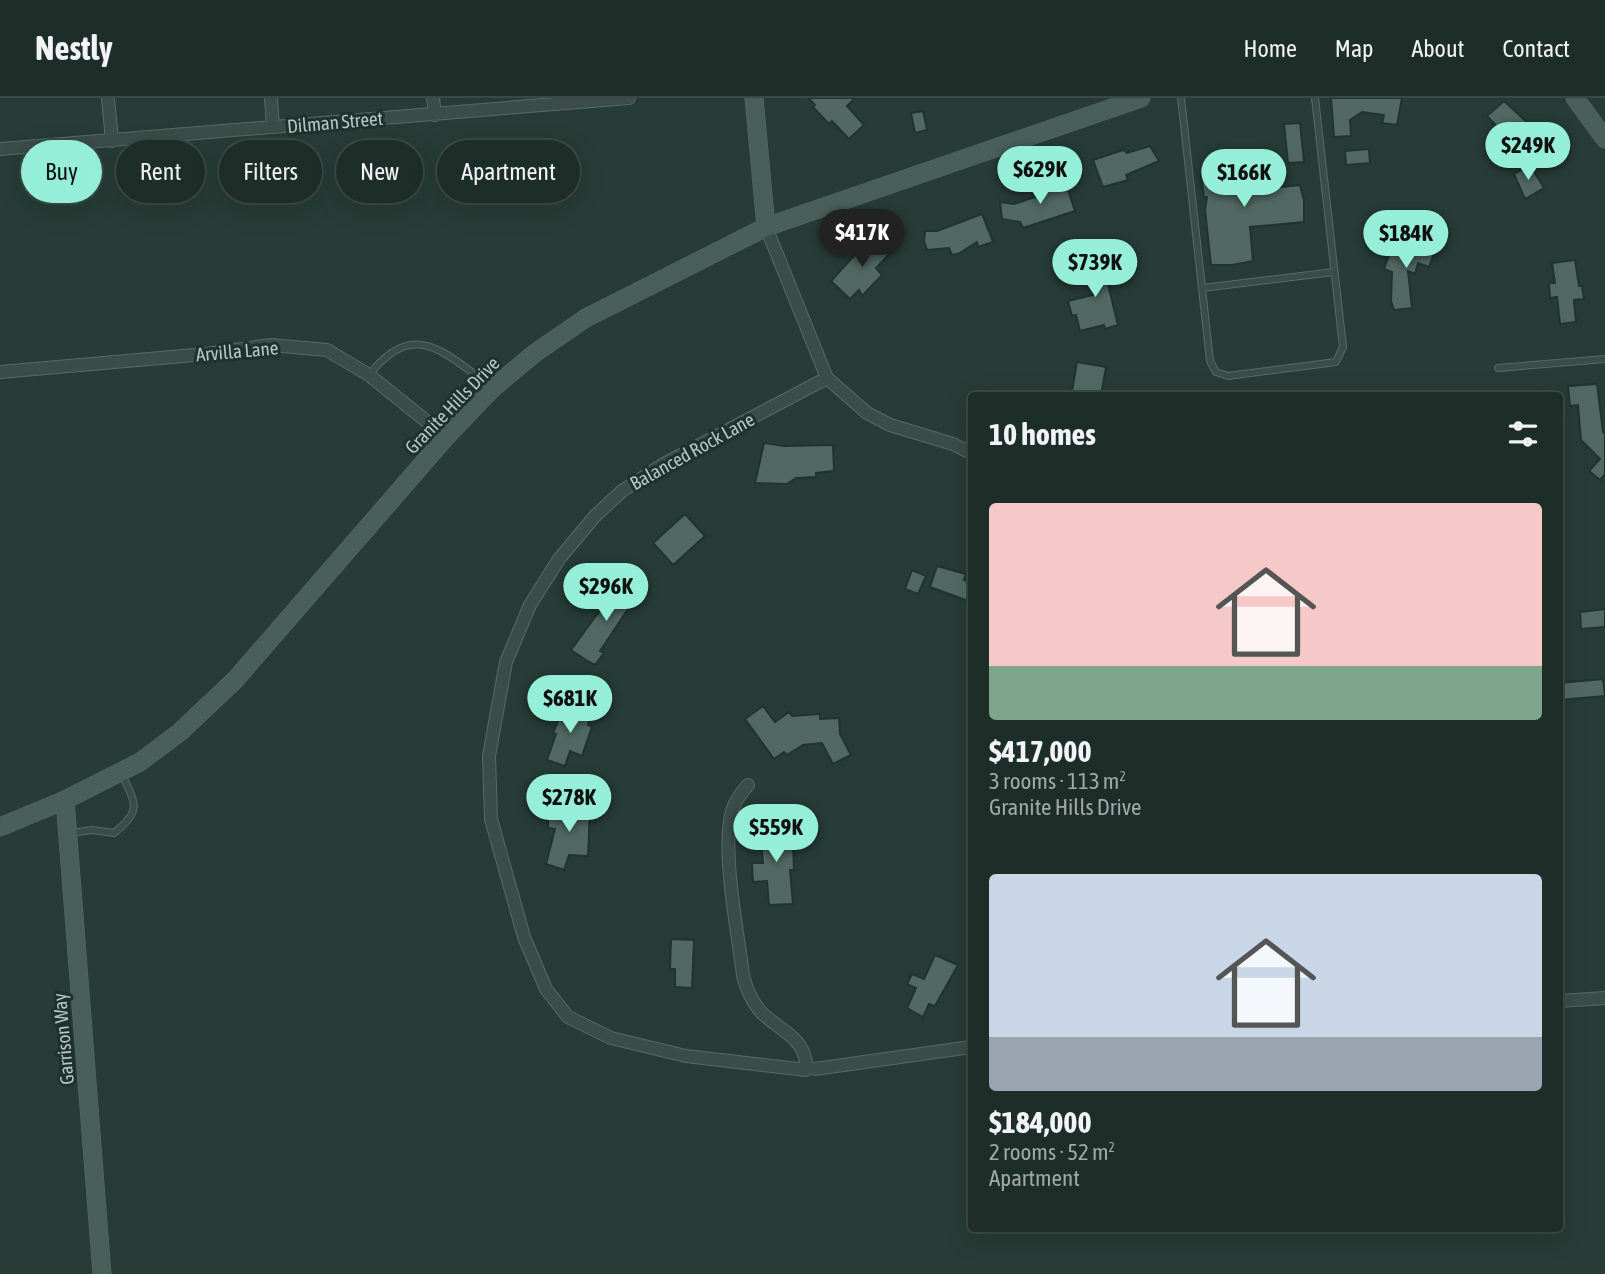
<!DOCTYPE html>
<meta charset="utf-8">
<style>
:root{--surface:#1d2d28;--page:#2a3934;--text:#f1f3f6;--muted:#a0a8a8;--line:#3b4945;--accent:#95eed8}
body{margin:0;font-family:"Asap Condensed",sans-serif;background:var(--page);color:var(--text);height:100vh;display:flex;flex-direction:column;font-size:26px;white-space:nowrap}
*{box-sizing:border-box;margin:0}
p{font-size:23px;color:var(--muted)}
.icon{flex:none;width:38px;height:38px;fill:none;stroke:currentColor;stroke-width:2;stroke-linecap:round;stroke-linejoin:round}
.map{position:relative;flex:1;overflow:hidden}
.sheet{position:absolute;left:968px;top:294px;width:595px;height:840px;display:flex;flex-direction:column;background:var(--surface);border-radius:7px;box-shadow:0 7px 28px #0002,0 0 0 2px var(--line)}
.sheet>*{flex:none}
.hud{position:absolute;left:21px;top:42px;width:665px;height:63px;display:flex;gap:14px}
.price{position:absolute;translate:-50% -60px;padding:0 16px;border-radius:24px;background:var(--accent);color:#111;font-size:23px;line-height:46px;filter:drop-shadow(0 2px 4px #0008)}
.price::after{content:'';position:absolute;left:50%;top:42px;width:21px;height:16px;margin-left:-10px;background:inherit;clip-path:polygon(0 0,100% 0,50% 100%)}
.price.current{background:#222;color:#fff}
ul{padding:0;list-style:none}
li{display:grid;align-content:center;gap:14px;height:371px;padding:0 21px}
li span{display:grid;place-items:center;height:217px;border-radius:7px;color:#555}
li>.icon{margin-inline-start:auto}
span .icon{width:126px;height:126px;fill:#fffc;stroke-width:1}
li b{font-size:30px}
h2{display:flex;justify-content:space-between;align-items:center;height:84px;padding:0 21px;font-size:30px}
.tag{padding:0 24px;border-radius:32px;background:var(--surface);box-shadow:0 7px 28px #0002,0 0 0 2px var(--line);font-size:24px;line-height:63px}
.tag.current{background:var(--accent);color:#111}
header{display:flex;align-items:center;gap:42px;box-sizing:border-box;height:98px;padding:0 35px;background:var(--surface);border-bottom:2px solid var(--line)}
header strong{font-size:33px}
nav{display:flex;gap:38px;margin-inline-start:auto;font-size:24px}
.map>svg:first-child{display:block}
.building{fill:#526963;stroke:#21342f;stroke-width:2}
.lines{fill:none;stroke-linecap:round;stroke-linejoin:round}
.lane-casing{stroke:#586a66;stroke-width:8}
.street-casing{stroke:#586a66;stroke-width:14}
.secondary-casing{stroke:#586a66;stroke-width:19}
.lane{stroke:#3a4d48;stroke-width:6}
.street{stroke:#3a4d48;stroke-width:12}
.secondary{stroke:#495f5a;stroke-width:18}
.labels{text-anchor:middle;stroke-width:6;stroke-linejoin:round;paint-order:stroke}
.street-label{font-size:19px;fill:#b7c7c3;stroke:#1f322d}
</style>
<header>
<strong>Nestly</strong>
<nav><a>Home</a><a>Map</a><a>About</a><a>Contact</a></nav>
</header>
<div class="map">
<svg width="1605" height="1176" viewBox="0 0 1605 1176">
<rect width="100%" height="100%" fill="#273c36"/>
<path class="building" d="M808,0H855L847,8L864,27L849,41L832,23L829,26L813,9L815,7Z
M1331,0H1402L1397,27L1382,25L1384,17L1362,14L1350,22L1351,38L1334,39Z
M1504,3L1530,27L1526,32L1534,40L1546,47L1534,68L1487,18Z
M923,13L927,32L915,35L911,15Z
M1300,25L1304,64L1288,65L1284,26Z
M1150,48L1159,63L1126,77L1128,82L1103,89L1093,62L1123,52L1127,55Z
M1369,51L1370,65L1346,67L1345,53Z
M1222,61L1239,62L1240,74L1256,68L1268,70L1271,90L1300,87L1304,103V124L1250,129L1253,163L1232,167H1211L1205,112L1207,99H1204L1201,78L1209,77L1207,65Z
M1530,67L1544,90L1525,101L1514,76Z
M1064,80L1075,113L1023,130L1020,124L1002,121L1000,104L1014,106L1047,95L1046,93L1052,91L1050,85Z
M982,116L993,144L978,149L977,144L958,156L952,157L949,150L927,152L924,143L925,133H937Z
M874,136L891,154L876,170L882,177L862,198L859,192L850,201L831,183Z
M1404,140L1436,150L1429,169L1418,165L1415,176L1408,173L1412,210L1394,212L1391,203L1392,174L1384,171L1392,148L1400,150Z
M1100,154L1118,227L1105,231L1104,227L1080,233L1076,217L1072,218L1068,203L1093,197L1084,158Z
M1575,162L1579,188H1582L1584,201L1574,202L1576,224L1560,226L1557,199L1550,200L1549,185H1555L1552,165Z
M1077,264L1106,269L1101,298L1072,293Z
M1597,286L1603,334L1605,336V376L1600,382L1589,373L1600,361L1581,342L1578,307L1570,308L1568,288Z
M764,345L784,348L833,347L834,373L816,375V379L796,380L787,386L755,385Z
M685,416L705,438L673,467L653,445Z
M937,468L966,476L964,482L971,485V504L930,489Z
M912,472L926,478L918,496L905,491Z
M631,478L644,487L600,553L604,555L595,567L589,564L571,552L595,519L605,507L609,510Z
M1605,511V529L1581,531L1580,514Z
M1603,581L1605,598L1560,602L1559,585Z
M564,608L591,617L588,627L592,629L582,658L570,653L565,668L547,662L556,636L553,635Z
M763,608L775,624L789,614L792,618L820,616V621L839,620L840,636L851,657L833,666L822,645L803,647L787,657L784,654L774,661L745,621Z
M561,705L587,706V711H590L588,758L569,757L564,772L546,766L555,731L548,730V718H560Z
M768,721L788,722L786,745L793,744L794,772H790L793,806L769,807L767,783L753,784L752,765H763L761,746L766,745Z
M671,841L694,842L692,890L675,889V871H670Z
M935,857L958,867L935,908L929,906L923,919L907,910L916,890L907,886L912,876L924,881Z"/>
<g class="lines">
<defs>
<path id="lane" d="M1181,0L1210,263L1216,274L1228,278L1336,264L1343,249L1315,0
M1202,190L1334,174
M1498,270L1605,261
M369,277C415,218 446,257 492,289
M71,735L92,732L114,735C143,712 135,706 122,676"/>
<path id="street" d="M108,0L112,43
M271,0L273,29
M433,0L435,17
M0,51L629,0
M766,129L827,280L867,315L890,327L953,346L971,355
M0,274L206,256L271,247L327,252L369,277L446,339
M748,687C742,694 736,701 733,710C720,749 738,834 743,877C746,890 751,902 760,913C779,933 808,940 806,972L686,958L611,940L568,919L546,891L524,839L491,721L489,658L506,564L530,507L559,461L595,418L622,393L662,367L827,280
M1559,903L1605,900
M815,971L971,949"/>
<path id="secondary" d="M754,0L766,129
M1575,0L1605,41
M65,702L102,1176
M0,729L65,702L140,664L180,634L235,582L446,339L493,290L535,255L586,220L766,129L1141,0"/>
</defs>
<use href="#lane" class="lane-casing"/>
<use href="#street" class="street-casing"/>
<use href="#secondary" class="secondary-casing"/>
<use href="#lane" class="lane"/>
<use href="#street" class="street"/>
<use href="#secondary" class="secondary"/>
</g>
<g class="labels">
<g class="street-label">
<text transform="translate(335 24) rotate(-5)" y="7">Dilman Street</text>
<text transform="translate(237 253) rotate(-5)" y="7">Arvilla Lane</text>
<text transform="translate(452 307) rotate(-46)" y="7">Granite Hills Drive</text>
<text transform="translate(692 353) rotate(-29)" y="7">Balanced Rock Lane</text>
<text transform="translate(63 941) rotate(-95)" y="7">Garrison Way</text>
</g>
</g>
</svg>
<b class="price" style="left:1528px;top:84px">$249K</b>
<b class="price" style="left:1040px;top:108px">$629K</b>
<b class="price" style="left:1244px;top:111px">$166K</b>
<b class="price current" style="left:862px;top:171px">$417K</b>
<b class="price" style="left:1406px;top:172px">$184K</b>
<b class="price" style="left:1095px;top:201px">$739K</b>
<b class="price" style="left:606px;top:525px">$296K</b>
<b class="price" style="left:570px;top:637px">$681K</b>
<b class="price" style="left:569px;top:736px">$278K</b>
<b class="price" style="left:776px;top:766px">$559K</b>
<div class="hud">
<a class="tag current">Buy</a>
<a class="tag">Rent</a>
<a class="tag">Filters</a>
<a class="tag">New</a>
<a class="tag">Apartment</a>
</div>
<section class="sheet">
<h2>10 homes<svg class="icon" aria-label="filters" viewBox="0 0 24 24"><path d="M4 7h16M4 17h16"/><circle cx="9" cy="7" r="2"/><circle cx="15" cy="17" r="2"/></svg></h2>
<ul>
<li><span style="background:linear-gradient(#f6c9c9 75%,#7fa58c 0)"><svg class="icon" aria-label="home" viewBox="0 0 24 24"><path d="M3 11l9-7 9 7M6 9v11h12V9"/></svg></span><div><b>$417,000</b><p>3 rooms · 113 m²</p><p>Granite Hills Drive</p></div></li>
<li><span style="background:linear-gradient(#c9d6e8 75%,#9aa5b1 0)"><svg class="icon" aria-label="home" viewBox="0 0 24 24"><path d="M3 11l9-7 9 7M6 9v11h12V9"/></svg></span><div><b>$184,000</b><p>2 rooms · 52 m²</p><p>Apartment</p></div></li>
</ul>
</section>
</div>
